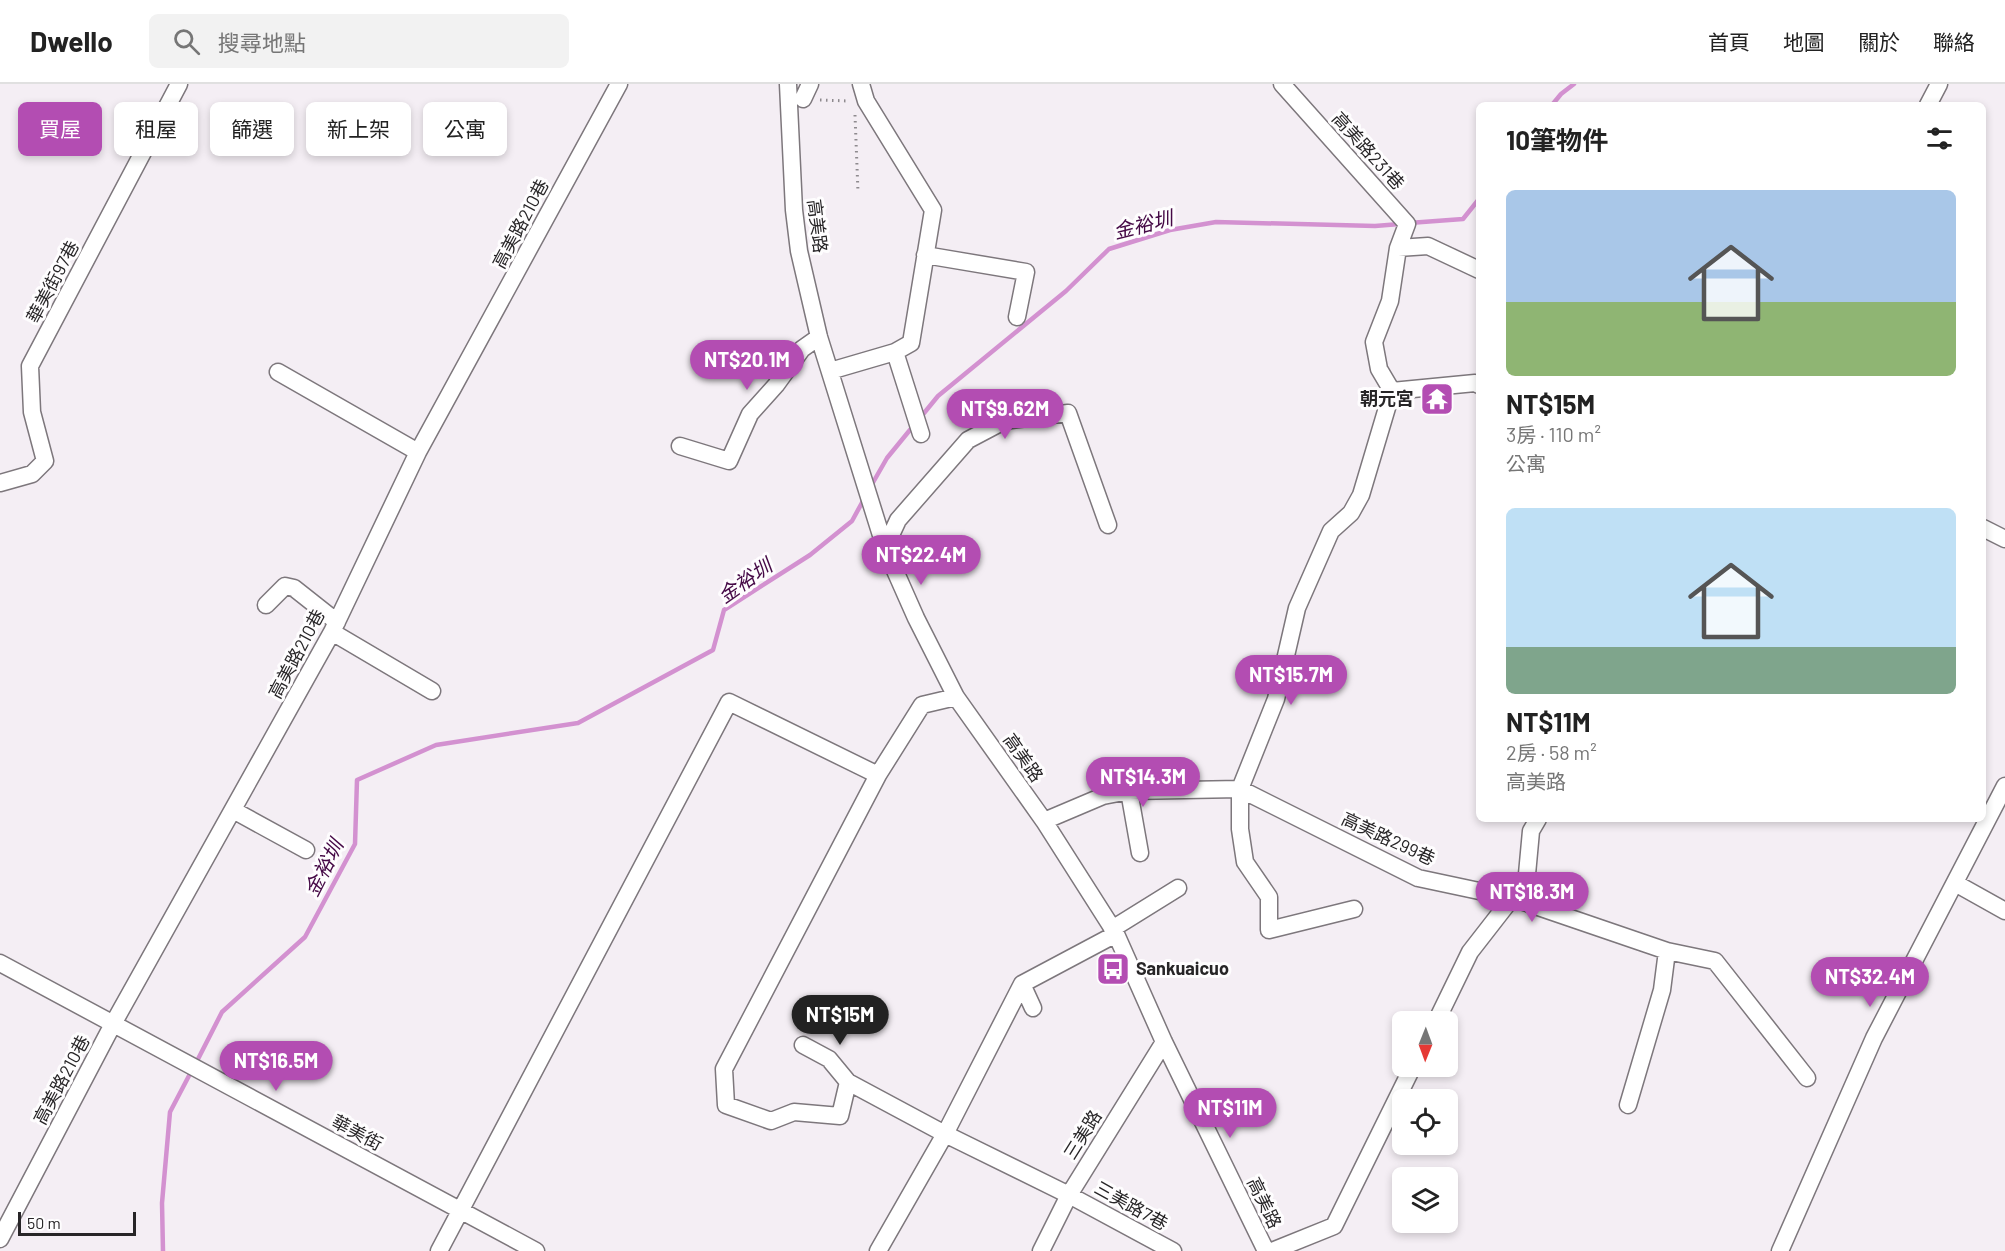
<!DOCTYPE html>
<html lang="zh-TW">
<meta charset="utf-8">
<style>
:root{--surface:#fff;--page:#f2f2f2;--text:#222;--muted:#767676;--line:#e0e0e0;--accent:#b34db2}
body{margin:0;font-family:Barlow,"Noto Sans TC",sans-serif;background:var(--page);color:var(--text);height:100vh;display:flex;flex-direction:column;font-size:22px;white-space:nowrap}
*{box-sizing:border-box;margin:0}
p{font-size:20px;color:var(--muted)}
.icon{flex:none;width:33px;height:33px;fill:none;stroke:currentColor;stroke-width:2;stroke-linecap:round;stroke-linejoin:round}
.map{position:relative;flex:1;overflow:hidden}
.side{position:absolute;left:1476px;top:18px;width:510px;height:720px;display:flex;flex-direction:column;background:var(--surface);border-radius:9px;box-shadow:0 3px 9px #0003}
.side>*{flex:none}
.guide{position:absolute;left:18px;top:18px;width:570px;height:54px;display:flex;gap:12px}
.needle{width:39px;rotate:181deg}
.fabs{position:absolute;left:1392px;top:927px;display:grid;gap:12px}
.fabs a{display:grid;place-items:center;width:66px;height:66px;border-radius:9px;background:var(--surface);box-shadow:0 3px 9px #0003;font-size:30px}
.scale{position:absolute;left:18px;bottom:15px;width:118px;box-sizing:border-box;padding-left:6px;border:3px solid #272527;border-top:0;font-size:16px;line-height:21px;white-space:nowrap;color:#272527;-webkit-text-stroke:4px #fefdfe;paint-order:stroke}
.price{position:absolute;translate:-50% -51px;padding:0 14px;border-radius:21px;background:var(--accent);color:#fff;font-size:20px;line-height:39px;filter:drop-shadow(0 2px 3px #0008)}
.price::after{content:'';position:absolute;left:50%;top:36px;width:18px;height:14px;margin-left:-9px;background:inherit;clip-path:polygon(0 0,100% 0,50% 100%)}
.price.active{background:#222;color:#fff}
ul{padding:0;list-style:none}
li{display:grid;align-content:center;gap:12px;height:318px;padding:0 30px}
li span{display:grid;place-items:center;height:186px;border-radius:9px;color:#555}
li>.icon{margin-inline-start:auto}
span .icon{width:108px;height:108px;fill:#fffc;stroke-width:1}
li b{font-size:26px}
h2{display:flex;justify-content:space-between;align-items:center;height:72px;padding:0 30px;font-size:26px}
.tag{padding:0 21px;border-radius:9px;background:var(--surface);box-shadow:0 3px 9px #0003;font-size:21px;line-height:54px}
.tag.active{background:var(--accent);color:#fff}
header{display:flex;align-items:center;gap:36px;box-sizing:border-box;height:84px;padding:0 30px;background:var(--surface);border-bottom:2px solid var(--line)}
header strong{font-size:28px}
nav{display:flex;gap:33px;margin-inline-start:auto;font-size:21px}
.search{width:420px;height:54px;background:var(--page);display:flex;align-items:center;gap:15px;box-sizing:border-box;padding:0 21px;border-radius:9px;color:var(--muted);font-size:22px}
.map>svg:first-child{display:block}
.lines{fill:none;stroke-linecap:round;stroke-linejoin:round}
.stream{stroke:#d391d0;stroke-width:4.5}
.minor-casing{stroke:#7d777c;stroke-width:19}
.path{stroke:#8e8a8e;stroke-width:3;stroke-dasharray:1.5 4.5;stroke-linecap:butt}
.minor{stroke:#fff;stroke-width:16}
.labels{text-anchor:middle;stroke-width:6;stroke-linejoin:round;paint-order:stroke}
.street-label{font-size:18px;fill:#272527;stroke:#fefdfe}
.poi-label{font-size:18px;font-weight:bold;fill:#272527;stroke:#fefdfe;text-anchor:end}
.water-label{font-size:20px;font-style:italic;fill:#450946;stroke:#fefdfe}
</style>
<header>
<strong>Dwello</strong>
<div class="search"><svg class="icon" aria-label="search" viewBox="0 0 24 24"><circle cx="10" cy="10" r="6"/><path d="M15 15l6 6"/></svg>搜尋地點</div>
<nav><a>首頁</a><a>地圖</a><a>關於</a><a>聯絡</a></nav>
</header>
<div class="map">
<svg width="2005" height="1167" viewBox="0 0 2005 1167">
<rect width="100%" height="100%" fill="#f4eef4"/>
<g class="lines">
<path class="stream" d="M1552,21L1561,10L1574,0
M1409,139L1463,135L1479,115
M920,334L938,312L1066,207L1109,165L1170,146L1216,138L1375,142L1400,140
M871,402L887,374L914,341
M196,979L222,928L305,853L355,760L357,696L436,661L578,639L713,566L724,526L810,471L852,437L864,415
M163,1167L162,1119L170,1028L192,986"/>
<defs>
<path id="minor" d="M788,0L794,126L799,167L819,253L885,464L916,534L956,613L1044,737L1116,850L1164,958L1266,1167
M1282,0L1407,140L1398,164L1390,217L1374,258L1379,285L1392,307L1361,411L1351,429L1331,447L1297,524L1276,615L1240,705V745L1245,778L1269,813V846L1354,825
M803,15L810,0
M1928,21L1939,0
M1398,164L1428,162L1479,186
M925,171L1026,188L1017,233
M895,268L921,350
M830,287L895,268L911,259L933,126L866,17L861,0
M278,288L418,368
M1392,307L1475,299L1479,301
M680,362L729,377L750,330L776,301L802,265L819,253
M0,399L32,390L45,377L32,328L30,282L179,0
M1983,444L2005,455
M885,464L898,436L968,356L1004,337L1068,329L1108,441
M266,521L285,502L294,504L337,538
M332,548L432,607
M956,613L922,621L878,691L724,985L726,1021L771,1037L794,1028L840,1032L848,998L945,1050L1069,1111L1173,1167
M1129,707L1140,769
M233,726L306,766
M1044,737L1103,712L1129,707L1240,705L1418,794L1512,814L1667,867L1715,877L1807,994
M1955,799L2005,827
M1112,845L1178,804
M0,879L536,1167
M1022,900L1033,924
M1436,938L1470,868L1512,814L1526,801L1531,747L1538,735
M803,961L829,975L848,998
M1628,1021L1662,906L1667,867
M0,1155L113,940L332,548L418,368L619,0
M439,1167L729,618L878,691
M878,1167L945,1050L1022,900L1116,850
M1041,1167L1069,1111L1164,958
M1272,1167L1334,1142L1413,982
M1780,1167L1874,954L2005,702"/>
</defs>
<use href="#minor" class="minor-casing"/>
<path class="path" d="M820,16L849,17
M855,31L858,108"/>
<use href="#minor" class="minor"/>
</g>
<defs>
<symbol id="temple-square" viewBox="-11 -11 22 22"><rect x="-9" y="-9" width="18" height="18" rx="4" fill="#b34db2" stroke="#fefdfe"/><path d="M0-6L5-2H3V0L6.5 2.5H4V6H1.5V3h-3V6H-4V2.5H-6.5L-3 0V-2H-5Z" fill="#fff"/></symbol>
<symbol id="bus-square" viewBox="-11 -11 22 22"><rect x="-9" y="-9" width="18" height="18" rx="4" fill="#b34db2" stroke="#fefdfe"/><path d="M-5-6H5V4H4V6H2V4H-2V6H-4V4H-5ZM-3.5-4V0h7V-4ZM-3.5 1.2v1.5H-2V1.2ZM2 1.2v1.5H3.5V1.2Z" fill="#fff"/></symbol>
</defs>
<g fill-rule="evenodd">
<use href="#temple-square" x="1418" y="296" width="38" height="38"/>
<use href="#bus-square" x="1094" y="866" width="38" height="38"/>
</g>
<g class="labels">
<g class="street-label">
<text transform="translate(1368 67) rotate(48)" y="6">高美路231巷</text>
<text transform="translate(521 140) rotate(-62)" y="6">高美路210巷</text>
<text transform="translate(817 142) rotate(83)" y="6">高美路</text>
<text transform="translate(53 198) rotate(-62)" y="6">華美街97巷</text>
<text transform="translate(297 570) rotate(-62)" y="6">高美路210巷</text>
<text transform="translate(1023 674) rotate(55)" y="6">高美路</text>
<text transform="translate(1388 755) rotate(25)" y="6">高美路299巷</text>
<text transform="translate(62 996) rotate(-62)" y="6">高美路210巷</text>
<text transform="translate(357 1049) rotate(28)" y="6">華美街</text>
<text transform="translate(1083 1051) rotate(-58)" y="6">三美路</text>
<text transform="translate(1264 1119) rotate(64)" y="6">高美路</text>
<text transform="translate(1131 1122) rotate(29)" y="6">三美路7巷</text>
</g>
<g class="poi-label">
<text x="1414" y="321">朝元宮</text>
<text x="1136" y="891" text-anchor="start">Sankuaicuo</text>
</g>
<g class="water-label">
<text transform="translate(1143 141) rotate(-14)" y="7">金裕圳</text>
<text transform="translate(745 497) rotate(-35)" y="7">金裕圳</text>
<text transform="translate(324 784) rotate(-63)" y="7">金裕圳</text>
</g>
</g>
</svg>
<div class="fabs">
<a><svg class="needle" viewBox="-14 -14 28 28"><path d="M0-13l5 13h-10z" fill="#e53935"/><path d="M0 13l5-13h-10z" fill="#767676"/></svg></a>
<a><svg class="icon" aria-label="locate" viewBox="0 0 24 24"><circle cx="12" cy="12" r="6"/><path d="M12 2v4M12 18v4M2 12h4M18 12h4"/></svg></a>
<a><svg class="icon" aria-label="layers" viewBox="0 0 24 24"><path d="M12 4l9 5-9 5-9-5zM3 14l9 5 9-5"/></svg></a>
</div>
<div class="scale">50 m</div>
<b class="price" style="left:747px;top:307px">NT$20.1M</b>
<b class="price" style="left:1005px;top:356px">NT$9.62M</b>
<b class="price" style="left:921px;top:502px">NT$22.4M</b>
<b class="price" style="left:1291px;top:622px">NT$15.7M</b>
<b class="price" style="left:1143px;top:724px">NT$14.3M</b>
<b class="price" style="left:1532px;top:839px">NT$18.3M</b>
<b class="price" style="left:1870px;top:924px">NT$32.4M</b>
<b class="price active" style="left:840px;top:962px">NT$15M</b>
<b class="price" style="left:276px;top:1008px">NT$16.5M</b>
<b class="price" style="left:1230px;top:1055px">NT$11M</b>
<div class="guide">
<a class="tag active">買屋</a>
<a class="tag">租屋</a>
<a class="tag">篩選</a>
<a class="tag">新上架</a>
<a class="tag">公寓</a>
</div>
<section class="side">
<h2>10筆物件<svg class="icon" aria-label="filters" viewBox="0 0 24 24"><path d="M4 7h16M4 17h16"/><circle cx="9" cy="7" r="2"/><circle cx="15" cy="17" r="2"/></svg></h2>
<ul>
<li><span style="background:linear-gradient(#a9c7e8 60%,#8fb573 0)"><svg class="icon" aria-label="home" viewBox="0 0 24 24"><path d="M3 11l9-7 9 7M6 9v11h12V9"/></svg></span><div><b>NT$15M</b><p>3房 · 110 m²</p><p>公寓</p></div></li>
<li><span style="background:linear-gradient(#bfe0f5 75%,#7fa58c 0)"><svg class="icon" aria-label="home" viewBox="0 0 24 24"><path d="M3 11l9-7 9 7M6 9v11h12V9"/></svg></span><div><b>NT$11M</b><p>2房 · 58 m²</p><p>高美路</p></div></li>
</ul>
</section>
</div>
